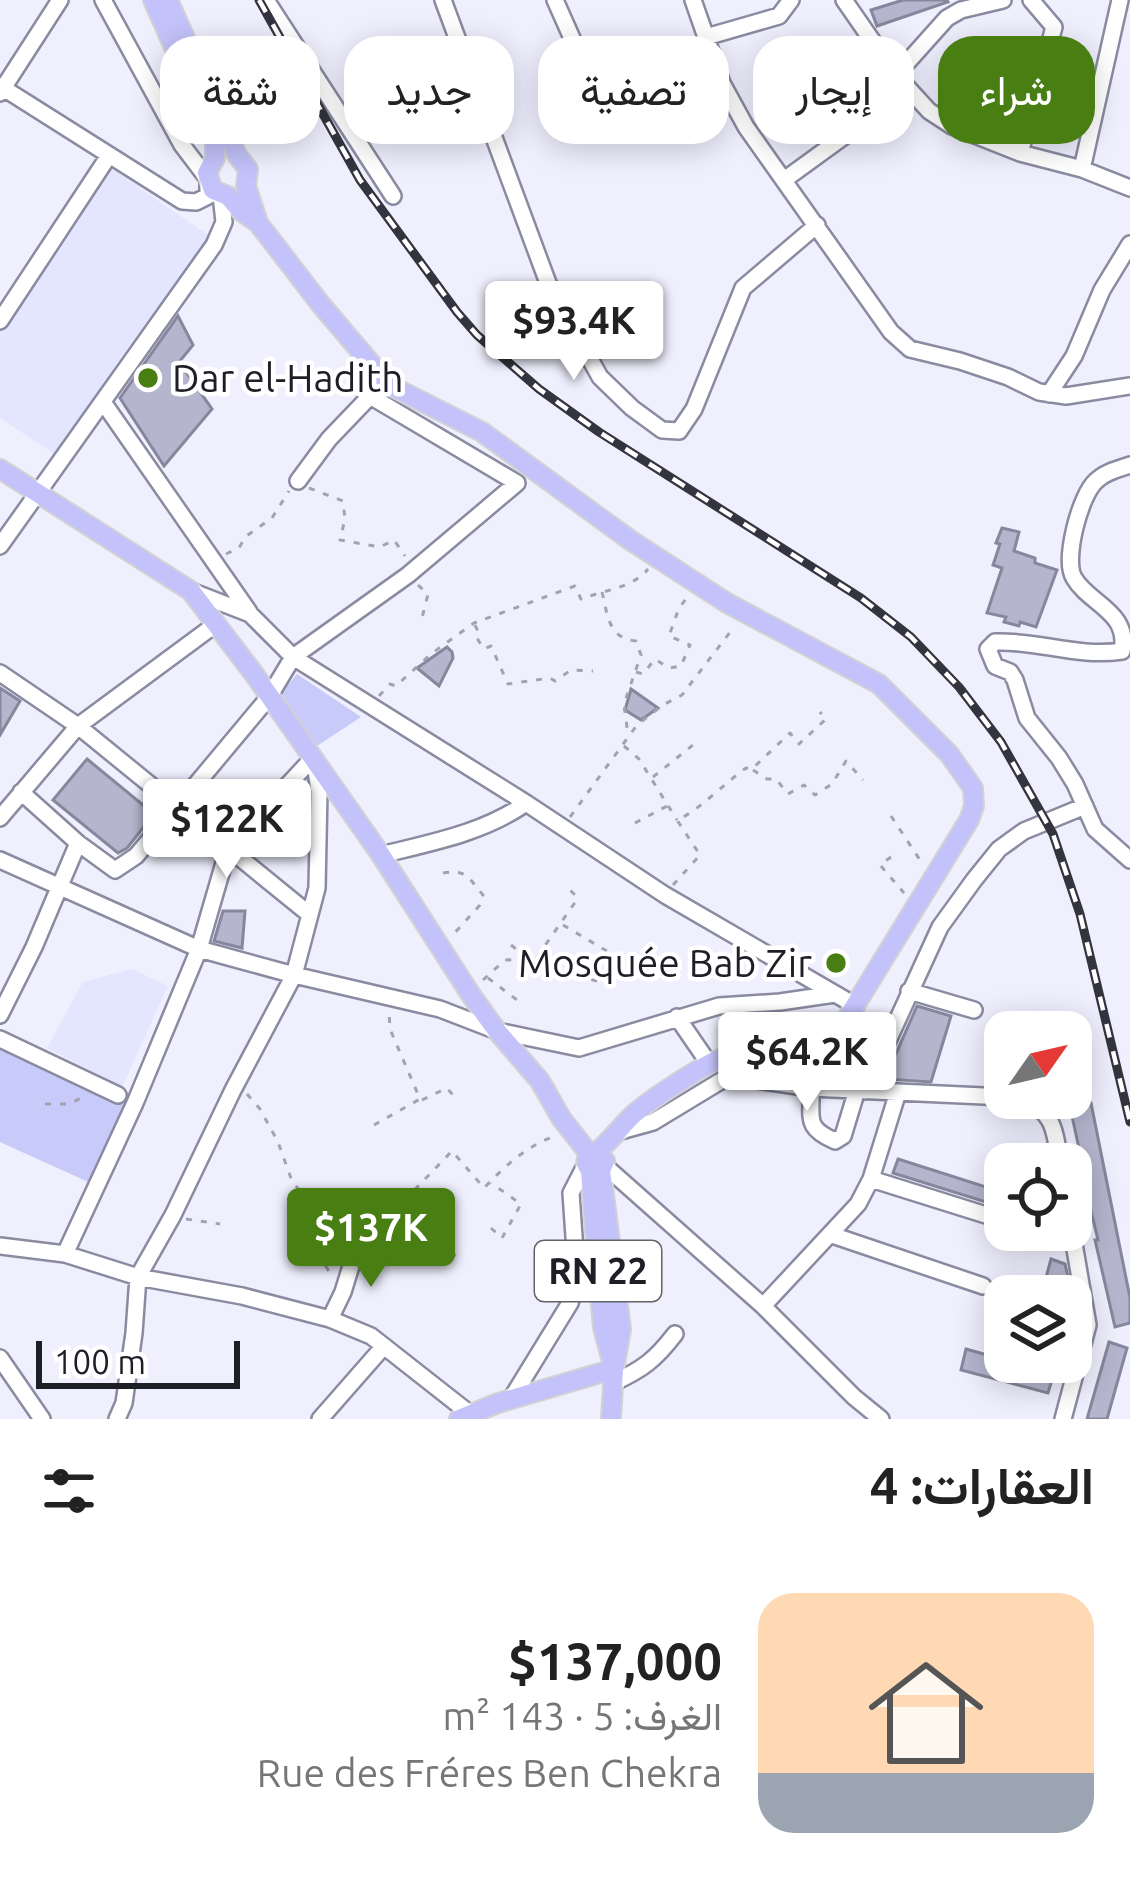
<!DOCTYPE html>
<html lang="ar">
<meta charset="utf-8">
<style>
:root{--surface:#fff;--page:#f6f6f6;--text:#222;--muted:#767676;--accent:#487e12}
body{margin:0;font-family:Ubuntu,Vazirmatn,sans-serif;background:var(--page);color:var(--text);direction:rtl;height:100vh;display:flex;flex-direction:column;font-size:45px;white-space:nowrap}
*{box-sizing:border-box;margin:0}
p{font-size:39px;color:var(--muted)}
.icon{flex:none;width:66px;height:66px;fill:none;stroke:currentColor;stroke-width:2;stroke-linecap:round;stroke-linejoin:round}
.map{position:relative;height:1419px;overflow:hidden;direction:ltr}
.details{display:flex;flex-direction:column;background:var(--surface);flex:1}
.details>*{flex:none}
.hud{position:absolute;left:36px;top:36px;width:1059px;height:108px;direction:rtl;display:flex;gap:24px}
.needle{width:78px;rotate:56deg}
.controls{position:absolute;left:984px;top:1011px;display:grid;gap:24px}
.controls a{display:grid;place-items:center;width:108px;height:108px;border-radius:24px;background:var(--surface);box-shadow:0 6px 30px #0003;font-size:60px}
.scale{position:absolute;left:36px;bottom:30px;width:204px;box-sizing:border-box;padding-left:12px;border:6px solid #1e1e27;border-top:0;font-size:33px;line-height:42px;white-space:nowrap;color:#1e1e27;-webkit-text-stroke:9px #fff;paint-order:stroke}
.price{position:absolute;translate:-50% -102px;padding:0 27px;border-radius:12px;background:#fff;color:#222;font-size:39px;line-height:78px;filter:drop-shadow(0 3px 6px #0008)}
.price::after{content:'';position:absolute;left:50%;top:72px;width:36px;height:27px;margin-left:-18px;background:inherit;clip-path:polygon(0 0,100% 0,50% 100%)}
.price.on{background:var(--accent);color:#fff}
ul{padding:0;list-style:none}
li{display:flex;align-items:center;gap:36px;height:300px;padding:0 36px}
li span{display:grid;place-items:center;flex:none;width:336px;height:240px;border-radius:36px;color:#555}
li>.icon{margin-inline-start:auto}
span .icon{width:144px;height:144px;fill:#fffc;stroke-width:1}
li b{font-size:51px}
h2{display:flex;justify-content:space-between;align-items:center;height:144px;padding:0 36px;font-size:51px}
.tag{padding:0 42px;border-radius:36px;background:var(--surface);box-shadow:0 6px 30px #0003;font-size:42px;line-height:108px}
.tag.on{background:var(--accent);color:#fff}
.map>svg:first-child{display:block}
.built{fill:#e4e5ff}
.green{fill:#c8caf9}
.building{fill:#b5b6ce;stroke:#86879d;stroke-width:3}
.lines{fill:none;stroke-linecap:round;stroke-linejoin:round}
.minor-casing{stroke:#8a8ba1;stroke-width:20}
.major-casing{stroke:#d2d2d4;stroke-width:22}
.path{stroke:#a3a3b0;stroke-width:3;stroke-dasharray:6 9;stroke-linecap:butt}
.minor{stroke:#fff;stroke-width:15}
.major{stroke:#c3c2fa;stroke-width:18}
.rail-casing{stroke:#34343e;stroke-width:9}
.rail{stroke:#fff;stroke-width:4.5;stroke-dasharray:14;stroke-linecap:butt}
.poi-dot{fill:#487e12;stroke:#fff;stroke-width:4.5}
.labels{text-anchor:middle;stroke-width:9;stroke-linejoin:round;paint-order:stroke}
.shield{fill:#fff;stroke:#626268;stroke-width:3}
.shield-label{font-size:36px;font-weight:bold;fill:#1e1e27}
.poi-label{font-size:39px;fill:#1e1e27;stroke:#fff;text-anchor:start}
</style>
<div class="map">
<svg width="1130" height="1419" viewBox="0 0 1130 1419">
<rect width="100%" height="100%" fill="#efeffe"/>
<path class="built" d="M109,167L211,237L123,353L56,455L0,418V330Z
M132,969L168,986L122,1087L47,1048L83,982Z"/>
<path class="green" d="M297,674L361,717L314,748L278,697Z
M0,1033L135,1098L95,1185L0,1142Z"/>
<path class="building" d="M903,0H947L948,2L877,26L871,10Z
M178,316L193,345L179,362L212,409L164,466L120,398Z
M1002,528L1019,532L1014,551L1035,558V563L1057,570L1036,627L1020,622L1019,626L1004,622L1006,617L987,613L1002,568L993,565L1000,544L996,543Z
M447,647L452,652L453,658L439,686L417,668Z
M0,688L20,701L0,735Z
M631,689L658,708L641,720L625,710Z
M87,759L154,814L127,848L118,853L53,800Z
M223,911H245L242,948L214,941Z
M917,1006L951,1016L931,1082L885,1079Z
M1091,1103L1130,1298V1323L1115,1327L1095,1240H1098L1077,1153H1080L1070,1107Z
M898,1159L1005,1193V1208L893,1173Z
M1051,1259L1065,1264L1068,1277L1062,1296H1041Z
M1109,1342L1127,1348L1107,1419H1087Z
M966,1349L1005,1360V1362L1054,1373L1048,1393L961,1370Z"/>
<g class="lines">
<defs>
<path id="minor" d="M103,0L182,145L204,174L207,173
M266,0L393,196
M443,0L548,283L600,377L632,408L662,430L679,431L694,409L743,288L817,225
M555,0L599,99
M693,0L722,83L746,127L891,332L910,349L960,361L1008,377L1039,392L1066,396L1130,386
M844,0L896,75L929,111L952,126L1020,153L1082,169L1130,188
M706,37L779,16L791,0
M896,75L947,18L961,10L1003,0
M0,86L182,201L196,202L208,196V182
M0,93L60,0
M1020,153L1054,27L1031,0
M1082,169L1120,0
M784,180L857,127
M0,321L108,157
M1049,394L1074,356L1102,290L1130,244
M103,402L249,612
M1130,465C1118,469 1105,472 1096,481C1080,495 1063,560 1074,578C1089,604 1130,612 1122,651C1078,658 1037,640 995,642L988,649L995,666L1010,672L1015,680L1027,718L1059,758L1075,784L1095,829L1130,860
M298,481L329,439L375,391
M0,546L214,245L224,222L221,195
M191,591L250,614L293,657L526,803L665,895L856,1006
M0,673L78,726L309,914
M21,792L78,843L115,870L136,856L178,806L269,697L293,657L408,575L517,483L370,396
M0,818L78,726L216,624
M381,855C429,843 484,833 526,803
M0,860L199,949L294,975L440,1009L497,1031L579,1048L719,1006L780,1002L835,994
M909,991L974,1010
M0,1015L34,947L78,843
M677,1017L710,1065
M0,1039L118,1095
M811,1088C812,1119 804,1127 835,1141L843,1136L857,1090
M865,1091L940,927L974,880L999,849L1024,831L1085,806
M1022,1098C1055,1112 1055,1132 1060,1164
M617,1132L653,1122L724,1079L742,1078L811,1088L1005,1097
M605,1166L763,1306L854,1397L881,1419
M871,1179L1005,1221
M1035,1230L1074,1242
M832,1235L983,1286
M0,1246L65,1254L138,1277L242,1296L330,1319L371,1336L469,1413
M65,1254L135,1103L199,949L228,849L312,759
M763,1306L858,1204L871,1179L898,1092
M330,1319L343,1292L359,1240
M0,1358L42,1419
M613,1383C643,1369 655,1360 675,1334
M511,1399L570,1303L577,1280L571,1193L586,1164
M117,1419L124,1403L134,1333L138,1277L173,1215L233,1090L294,975L317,888L319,791L315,764
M320,1419L384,1346
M1063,1419L1088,1325L1071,1226"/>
<path id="major" d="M153,0L215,139V158L207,173L213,190L228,196L242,212L258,223L322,306L385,380L395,388L482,432L630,540L727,603L879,684L949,754L973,788L974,806L969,820L835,1038C829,1043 820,1053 813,1055C785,1066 749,1048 720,1059C701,1066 650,1100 634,1114C618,1129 606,1148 587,1158L586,1164L590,1171L603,1328L614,1369
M168,0L237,155L248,169L246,186L258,223
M0,469L191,591L254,674L381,855L471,995L497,1031L540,1081L561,1118L590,1155
M597,1153L605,1161L601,1171L621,1329L614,1369L611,1419
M459,1419L498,1403L614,1369"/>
</defs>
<use href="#minor" class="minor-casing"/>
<use href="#major" class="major-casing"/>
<path class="path" d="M309,488L343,501L345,519L340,540L380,547L394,540L405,556
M226,554L239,548L245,537L272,518L289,491
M418,585L428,594L421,622
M602,592C608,616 608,638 636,641L641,655L624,704L628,735
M475,625L480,636L478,640L484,649L491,646L508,684L550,678L555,681L571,670L593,671
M636,672L643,674L655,659L669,668L681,666L690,645L669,636L679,608L689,595
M379,696L390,684L396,686L431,654L474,623L575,586L581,599C604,590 633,588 648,569
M624,746L639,759L677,820
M753,770L767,779H776L788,794L804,785L815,795L832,784L846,761L863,780
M653,777L693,745
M891,816L922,863
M570,817L637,725L663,705L682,695L734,627
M635,823L667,806
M891,857L880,865L904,893
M443,873C468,869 468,878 483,895L480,905L450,938
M673,885L700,855L677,820C697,812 726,782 746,768L752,769L790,733L799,744L826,719L820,712
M563,925L617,957
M511,945L527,958
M537,957L576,901V896L569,889
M488,978L517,1000
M483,980L505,960L536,959L560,971L611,985
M247,1094L260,1109L278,1142L292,1181L318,1214L317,1251L331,1275
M422,1100L447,1088L457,1100
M45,1104H69L87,1095
M374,1125L420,1099L390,1029L389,1011
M186,1219L220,1224
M491,1228L502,1238L521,1204L491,1183
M373,1233L452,1151L484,1188C504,1167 527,1145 556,1136
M373,1243L396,1262L419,1258L435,1246L458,1257"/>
<use href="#minor" class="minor"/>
<use href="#major" class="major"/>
<defs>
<path id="rail" d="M259,0L360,180L457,312L477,335L539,389L599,432L861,598L911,637L959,687L1001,742L1053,834L1080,914L1130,1122"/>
</defs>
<use href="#rail" class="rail-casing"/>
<use href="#rail" class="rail"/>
</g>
<g class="poi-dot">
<circle cx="148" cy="378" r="12"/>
<circle cx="836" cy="963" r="12"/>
</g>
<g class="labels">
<rect class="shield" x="535" y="1241" width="126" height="60" rx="9"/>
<g class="shield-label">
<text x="598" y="1284">RN 22</text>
</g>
<g class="poi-label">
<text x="172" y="392">Dar el-Hadith</text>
<text x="812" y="977" text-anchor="end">Mosquée Bab Zir</text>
</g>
</g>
</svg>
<div class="controls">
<a><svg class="needle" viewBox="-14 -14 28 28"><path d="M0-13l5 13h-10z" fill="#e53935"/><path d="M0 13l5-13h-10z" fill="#767676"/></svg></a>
<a><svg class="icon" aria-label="locate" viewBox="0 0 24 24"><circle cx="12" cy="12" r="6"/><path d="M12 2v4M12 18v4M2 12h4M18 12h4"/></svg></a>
<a><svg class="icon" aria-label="layers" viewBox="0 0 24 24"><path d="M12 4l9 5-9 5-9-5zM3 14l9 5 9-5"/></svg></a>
</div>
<div class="scale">100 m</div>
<b class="price" style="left:574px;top:383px">$93.4K</b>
<b class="price" style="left:227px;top:881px">$122K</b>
<b class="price" style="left:807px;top:1114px">$64.2K</b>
<b class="price on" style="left:371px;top:1290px">$137K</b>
<div class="hud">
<a class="tag on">شراء</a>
<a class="tag">إيجار</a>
<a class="tag">تصفية</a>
<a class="tag">جديد</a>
<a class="tag">شقة</a>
</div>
</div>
<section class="details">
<h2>العقارات: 4<svg class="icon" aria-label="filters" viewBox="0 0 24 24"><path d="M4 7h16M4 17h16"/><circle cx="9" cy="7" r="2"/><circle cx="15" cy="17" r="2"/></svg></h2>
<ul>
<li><span style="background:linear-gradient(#ffd9b3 75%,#9aa5b1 0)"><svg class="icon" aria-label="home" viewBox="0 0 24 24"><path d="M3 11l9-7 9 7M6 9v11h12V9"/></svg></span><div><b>$137,000</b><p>الغرف: 5 · 143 m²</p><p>Rue des Fréres Ben Chekra</p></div></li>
</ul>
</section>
